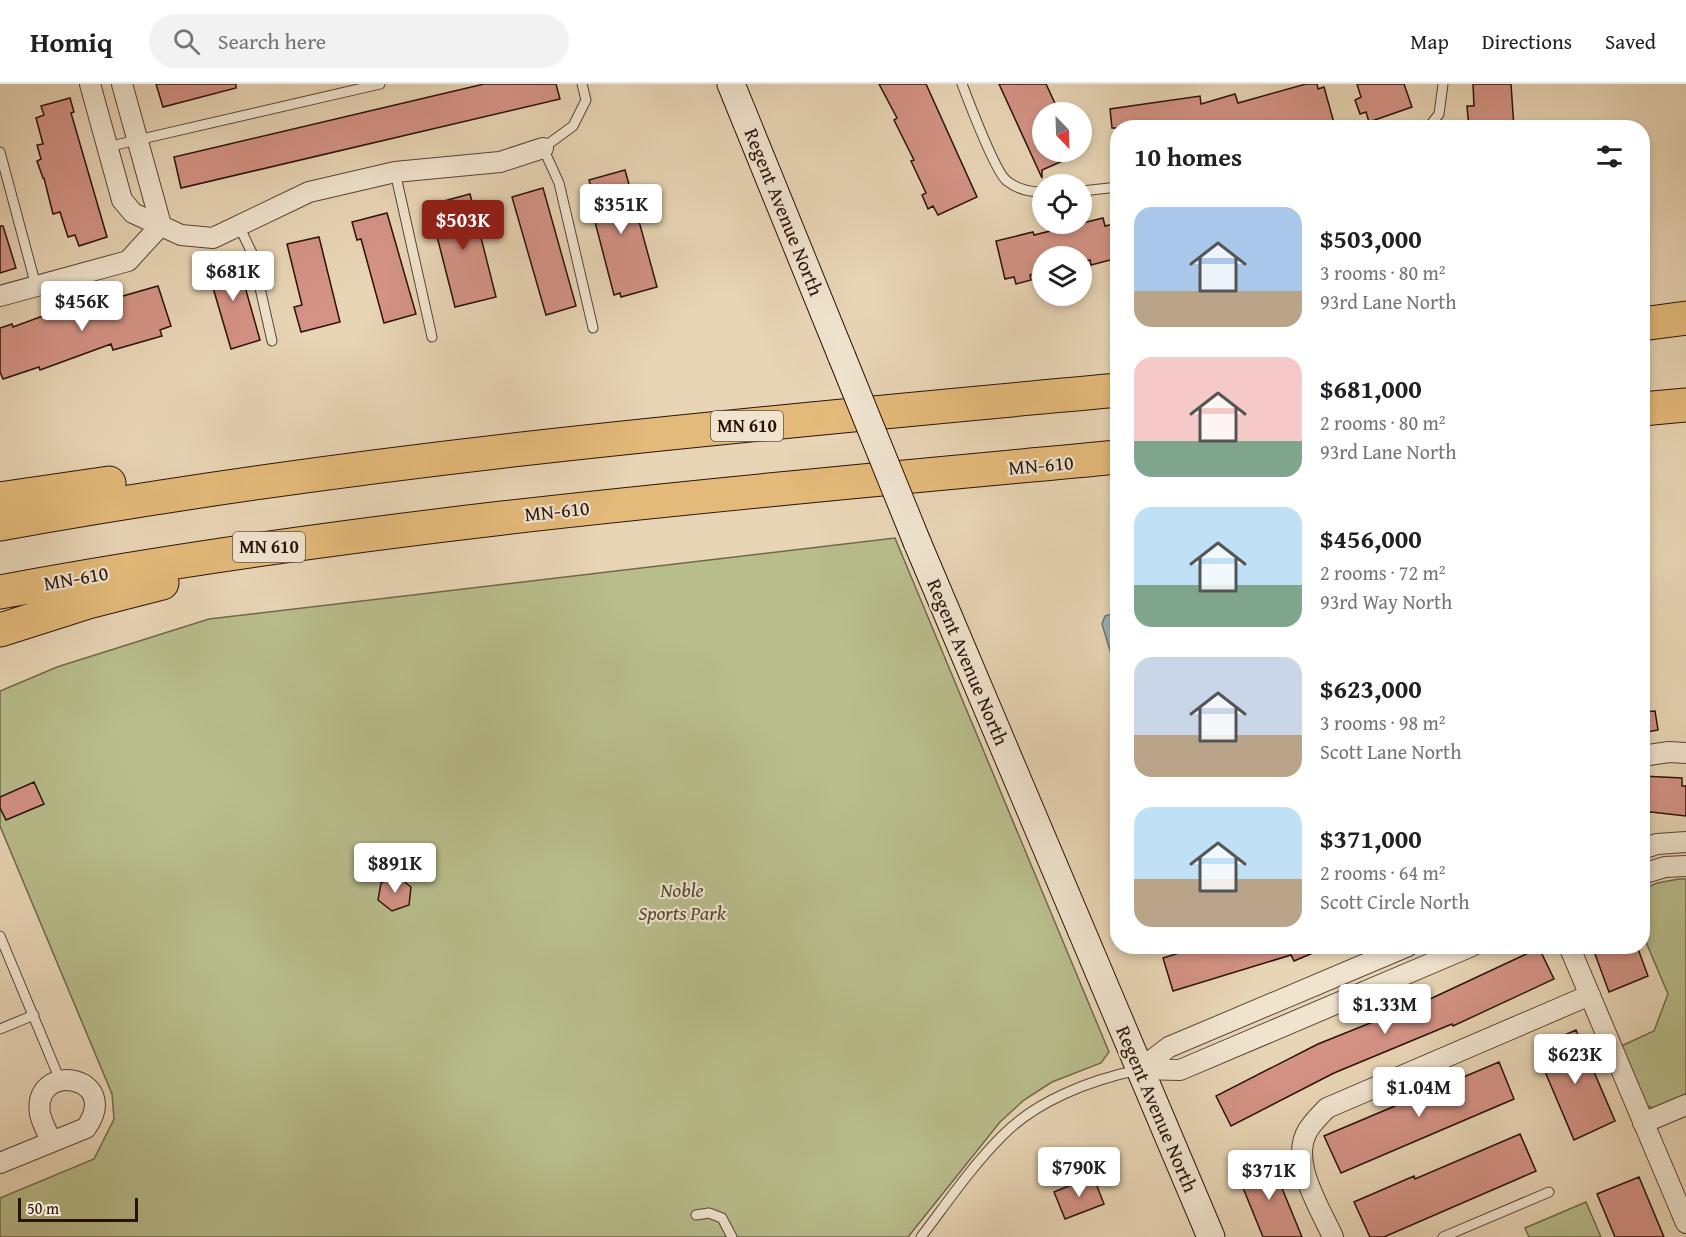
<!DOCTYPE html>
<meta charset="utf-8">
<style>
:root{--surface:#fff;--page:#f2f2f2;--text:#202124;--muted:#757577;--line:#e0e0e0;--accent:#8f2418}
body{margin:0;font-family:"Gentium Book Plus",serif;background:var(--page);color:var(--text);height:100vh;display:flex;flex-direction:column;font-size:22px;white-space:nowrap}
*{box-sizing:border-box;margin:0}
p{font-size:20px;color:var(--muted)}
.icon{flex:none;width:33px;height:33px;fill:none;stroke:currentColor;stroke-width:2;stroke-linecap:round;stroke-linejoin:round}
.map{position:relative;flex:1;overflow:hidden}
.drawer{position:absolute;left:1110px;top:36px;width:540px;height:834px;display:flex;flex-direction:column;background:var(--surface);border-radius:24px;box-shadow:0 3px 9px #0003}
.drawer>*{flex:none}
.needle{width:39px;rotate:157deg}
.tools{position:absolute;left:1032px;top:18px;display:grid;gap:12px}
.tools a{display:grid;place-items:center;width:60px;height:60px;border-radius:50%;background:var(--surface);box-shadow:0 3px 9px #0003;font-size:30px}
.scale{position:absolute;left:18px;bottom:15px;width:120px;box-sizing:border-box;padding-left:6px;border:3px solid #2a1209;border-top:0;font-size:16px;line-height:21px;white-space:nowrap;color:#2a1209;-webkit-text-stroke:4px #f0e4cf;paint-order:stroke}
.price{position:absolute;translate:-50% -51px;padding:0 14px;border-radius:6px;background:#fff;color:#222;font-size:20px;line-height:39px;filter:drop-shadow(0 2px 3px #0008)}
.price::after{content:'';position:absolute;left:50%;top:36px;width:18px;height:14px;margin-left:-9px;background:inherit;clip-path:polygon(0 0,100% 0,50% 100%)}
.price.on{background:var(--accent);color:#fff}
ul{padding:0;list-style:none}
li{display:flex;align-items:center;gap:18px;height:150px;padding:0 24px}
li span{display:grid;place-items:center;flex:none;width:168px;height:120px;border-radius:18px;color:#555}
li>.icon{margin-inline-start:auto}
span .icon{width:72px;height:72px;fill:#fffc;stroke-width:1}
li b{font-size:26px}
h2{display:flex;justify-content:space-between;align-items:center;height:72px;padding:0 24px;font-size:26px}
header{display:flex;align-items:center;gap:36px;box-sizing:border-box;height:84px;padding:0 30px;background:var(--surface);border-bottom:2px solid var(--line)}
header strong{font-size:28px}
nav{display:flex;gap:33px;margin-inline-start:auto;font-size:21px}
.search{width:420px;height:54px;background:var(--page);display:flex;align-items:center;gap:15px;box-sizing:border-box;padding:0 21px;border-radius:33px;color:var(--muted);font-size:22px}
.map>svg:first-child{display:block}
.green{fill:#b8bd8c;stroke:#71684a;stroke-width:1.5}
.water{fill:#9bb6b7;stroke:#6e7471;stroke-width:1.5}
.building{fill:#d49385;stroke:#2a1209;stroke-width:1.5}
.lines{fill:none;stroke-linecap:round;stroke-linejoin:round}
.lane-casing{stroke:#5a4334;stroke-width:11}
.street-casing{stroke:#5a4334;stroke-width:22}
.secondary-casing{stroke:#2a1209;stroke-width:29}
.highway-casing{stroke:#2a1209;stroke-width:35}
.lane{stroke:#f0e4cf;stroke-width:9}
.street{stroke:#f0e4cf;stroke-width:20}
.secondary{stroke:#f0e4cf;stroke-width:27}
.highway{stroke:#e4ba7a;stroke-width:33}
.secondary-bridge-casing{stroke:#2a1209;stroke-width:29;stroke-linecap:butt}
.secondary-bridge{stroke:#f0e4cf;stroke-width:27}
.labels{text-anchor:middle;stroke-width:4.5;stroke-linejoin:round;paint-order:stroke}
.shield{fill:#f0e4cf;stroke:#655144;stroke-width:1.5}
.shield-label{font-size:18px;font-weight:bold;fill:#2a1209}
.street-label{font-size:20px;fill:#2a1209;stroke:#f0e4cf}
.park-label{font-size:20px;font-style:italic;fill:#554530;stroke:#f0e4cf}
</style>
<header>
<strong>Homiq</strong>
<div class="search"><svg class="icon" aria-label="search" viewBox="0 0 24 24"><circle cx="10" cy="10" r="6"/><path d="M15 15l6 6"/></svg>Search here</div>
<nav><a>Map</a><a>Directions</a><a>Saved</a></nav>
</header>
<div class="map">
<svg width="1686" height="1153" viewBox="0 0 1686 1153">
<rect width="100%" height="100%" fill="#e8d5b5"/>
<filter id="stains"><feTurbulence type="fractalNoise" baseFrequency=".00333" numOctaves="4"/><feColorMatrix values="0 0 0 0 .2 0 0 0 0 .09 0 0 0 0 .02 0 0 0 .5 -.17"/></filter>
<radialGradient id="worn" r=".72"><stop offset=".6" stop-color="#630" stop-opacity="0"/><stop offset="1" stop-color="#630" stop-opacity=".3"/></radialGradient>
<path class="green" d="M895,454L1109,968L1101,979L1052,998L1024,1016L1000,1038L908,1153H0V1114L94,1075L114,1035L112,1010L0,742V607L57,583L209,535Z
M1679,795H1686V1010L1653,1024L1643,1020L1619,963L1654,947L1668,910L1643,851V805L1657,799Z
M1586,1118L1601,1153H1529L1525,1144Z"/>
<path class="water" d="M1117,528H1118L1117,589L1102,540L1105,532Z"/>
<path class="building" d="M156,0H236V4L163,23Z
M484,0H556L560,15L181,104L174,73Z
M879,0H926L977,113L938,131L933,122L928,125L922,111L926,109L911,77L914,76L894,36L897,34Z
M999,0H1046L1059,28H1042V68H1083L1042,86V94Z
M1306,0H1317L1318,5L1324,3L1334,39L1316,44H1112L1110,25L1200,12L1201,20L1235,10L1238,19Z
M1357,0H1404L1412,23L1369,38L1366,28L1360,30L1355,16L1361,13Z
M1473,0H1511L1514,44H1469L1467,22H1474Z
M70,14L74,28L71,29L107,153L79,162L75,151L68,153L60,128L53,130L44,94H43L37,77L41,75L37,61L43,60L36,34L44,31L41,22Z
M625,86L657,203L621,213L620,209L614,211L587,107L592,106L589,96Z
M543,104L576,222L546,231L512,113Z
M470,110L496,213L455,223L429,121Z
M387,129L416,230L384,239L361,155L357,156L352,138Z
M1103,134L1105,142L1118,139V174L1091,181L1090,176L1082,178V172H1042V188L1030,191L1031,196L1016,200L1014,193L1005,195L996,157L1033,148L1034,151Z
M0,142H3L16,184L0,189Z
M319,153L340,238L301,248L294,223L302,221L287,160Z
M236,171L260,256L231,265L206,180Z
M158,202L171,242L160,246L162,252L113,266L111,260L40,286L39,283L3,295L0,288V244L12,240L13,243L48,230L49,233Z
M1655,627L1658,646L1642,649V628Z
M1642,692L1682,694V702H1686V732L1651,728L1642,731Z
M34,698L44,720L6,736L0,724V713Z
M397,792L411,803L409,821L392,827L378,816L381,799Z
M1202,862H1309L1327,863L1294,877L1291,871L1173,907L1163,874Z
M1592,862H1637L1648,892L1609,908Z
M1539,864L1554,895L1453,942L1452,940L1334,989L1231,1042L1216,1012L1318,960L1430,915Z
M1576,946L1615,1037L1574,1056L1535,964Z
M1499,978L1514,1015L1341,1089L1324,1052Z
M1520,1050L1536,1087L1384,1153H1370L1354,1118L1414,1092L1415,1095Z
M1270,1075L1302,1153H1263L1237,1089Z
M1093,1092L1104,1120L1065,1135L1054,1108Z
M1639,1093L1664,1153H1615L1597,1110Z"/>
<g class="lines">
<defs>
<path id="lane" d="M582,0L586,16L573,42L543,64L559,99L593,244
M962,0C969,18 995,88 1007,97C1017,105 1031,108 1042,108
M1428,44L1439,30L1443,0
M107,63L380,0
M0,68L36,202
M395,88L432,253
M1082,107L1118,103
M239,142L252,169L272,257
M0,852L60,996
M0,945L34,931
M696,1131L709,1129L722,1134L732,1153
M921,1153C947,1119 972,1082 1002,1052C1036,1017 1090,996 1138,986
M1443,1153L1549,1108"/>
<path id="street" d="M90,0L122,116L133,129L181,151L213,154L309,108L395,88L500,78L543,64
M122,0L161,141
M0,212L128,177L161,141
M1642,672L1669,668L1686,669
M1642,765L1657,760L1686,758
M1642,790L1665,783L1686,782
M1569,862L1686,1139
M1140,985L1180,986L1472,862
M1140,985L1169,963L1408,862
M1643,1039L1686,1021
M0,1079L86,1044C123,991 32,976 40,1030C42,1039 47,1048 51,1056
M1333,1153C1320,1124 1289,1077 1308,1046C1313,1038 1320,1031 1327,1024L1590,911"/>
<path id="secondary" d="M731,0L842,273
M917,458L1211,1153"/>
<path id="highway" d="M1642,240L1686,234
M1642,325L1686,321
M0,415L109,399
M0,440C370,373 744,341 1118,306
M0,508C370,439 744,408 1118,373
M0,546L88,518L162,499"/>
</defs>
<use href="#lane" class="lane-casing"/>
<use href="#street" class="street-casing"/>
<use href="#secondary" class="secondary-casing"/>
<use href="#highway" class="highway-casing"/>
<use href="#lane" class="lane"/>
<use href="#street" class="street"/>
<use href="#secondary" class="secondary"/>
<use href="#highway" class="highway"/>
<defs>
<path id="secondary-bridge" d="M842,273L917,458"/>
</defs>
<use href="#secondary-bridge" class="secondary-bridge-casing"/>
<use href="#secondary-bridge" class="secondary-bridge"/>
</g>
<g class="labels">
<g class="shield">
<rect x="711" y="327" width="72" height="30" rx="4.5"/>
<rect x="233" y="448" width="72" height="30" rx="4.5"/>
</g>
<g class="shield-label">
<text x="747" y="348">MN 610</text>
<text x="269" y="469">MN 610</text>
</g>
<g class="street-label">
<text transform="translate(784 128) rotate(68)" y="7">Regent Avenue North</text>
<text transform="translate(1041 381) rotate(-5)" y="7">MN-610</text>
<text transform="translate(557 427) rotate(-6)" y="7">MN-610</text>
<text transform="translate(76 494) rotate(-10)" y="7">MN-610</text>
<text transform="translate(968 578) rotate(67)" y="7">Regent Avenue North</text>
<text transform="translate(1157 1025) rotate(67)" y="7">Regent Avenue North</text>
</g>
<g class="park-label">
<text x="682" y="813">Noble<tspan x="682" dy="23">Sports Park</tspan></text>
</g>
</g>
<rect width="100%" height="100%" filter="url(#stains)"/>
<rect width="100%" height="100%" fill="url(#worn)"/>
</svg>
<div class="tools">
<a><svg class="needle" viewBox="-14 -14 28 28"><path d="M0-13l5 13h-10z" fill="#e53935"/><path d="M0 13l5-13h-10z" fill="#757577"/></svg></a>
<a><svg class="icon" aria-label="locate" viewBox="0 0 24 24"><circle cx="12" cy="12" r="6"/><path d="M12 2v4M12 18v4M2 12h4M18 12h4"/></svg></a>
<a><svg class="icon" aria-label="layers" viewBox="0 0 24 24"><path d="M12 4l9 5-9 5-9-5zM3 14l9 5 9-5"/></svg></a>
</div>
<div class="scale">50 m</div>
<b class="price" style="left:621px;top:151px">$351K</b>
<b class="price on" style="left:463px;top:167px">$503K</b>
<b class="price" style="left:233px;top:218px">$681K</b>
<b class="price" style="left:82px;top:248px">$456K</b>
<b class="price" style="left:395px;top:810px">$891K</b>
<b class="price" style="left:1385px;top:951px">$1.33M</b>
<b class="price" style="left:1575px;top:1001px">$623K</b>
<b class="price" style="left:1419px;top:1034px">$1.04M</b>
<b class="price" style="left:1079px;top:1114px">$790K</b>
<b class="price" style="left:1269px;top:1117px">$371K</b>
<section class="drawer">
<h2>10 homes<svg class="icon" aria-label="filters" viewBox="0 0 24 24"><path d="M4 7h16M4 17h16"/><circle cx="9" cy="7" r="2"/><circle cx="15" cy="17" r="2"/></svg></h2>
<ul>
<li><span style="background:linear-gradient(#a9c7e8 70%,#b9a48a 0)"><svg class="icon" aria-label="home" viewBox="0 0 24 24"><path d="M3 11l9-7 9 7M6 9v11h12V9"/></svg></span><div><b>$503,000</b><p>3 rooms · 80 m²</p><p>93rd Lane North</p></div></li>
<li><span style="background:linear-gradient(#f6c9c9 70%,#7fa58c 0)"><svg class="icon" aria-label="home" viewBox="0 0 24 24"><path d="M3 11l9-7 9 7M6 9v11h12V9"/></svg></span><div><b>$681,000</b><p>2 rooms · 80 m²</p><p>93rd Lane North</p></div></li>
<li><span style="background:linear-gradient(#bfe0f5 65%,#7fa58c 0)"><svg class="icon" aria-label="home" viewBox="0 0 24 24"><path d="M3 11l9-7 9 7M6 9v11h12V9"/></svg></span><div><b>$456,000</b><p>2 rooms · 72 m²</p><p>93rd Way North</p></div></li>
<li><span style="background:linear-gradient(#c9d6e8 65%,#b9a48a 0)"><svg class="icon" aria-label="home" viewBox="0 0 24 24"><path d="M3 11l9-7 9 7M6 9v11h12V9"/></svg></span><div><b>$623,000</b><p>3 rooms · 98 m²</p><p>Scott Lane North</p></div></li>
<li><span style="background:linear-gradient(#bfe0f5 60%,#b9a48a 0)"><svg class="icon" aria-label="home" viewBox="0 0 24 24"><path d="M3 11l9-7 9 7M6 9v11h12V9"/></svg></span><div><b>$371,000</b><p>2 rooms · 64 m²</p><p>Scott Circle North</p></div></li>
</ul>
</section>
</div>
